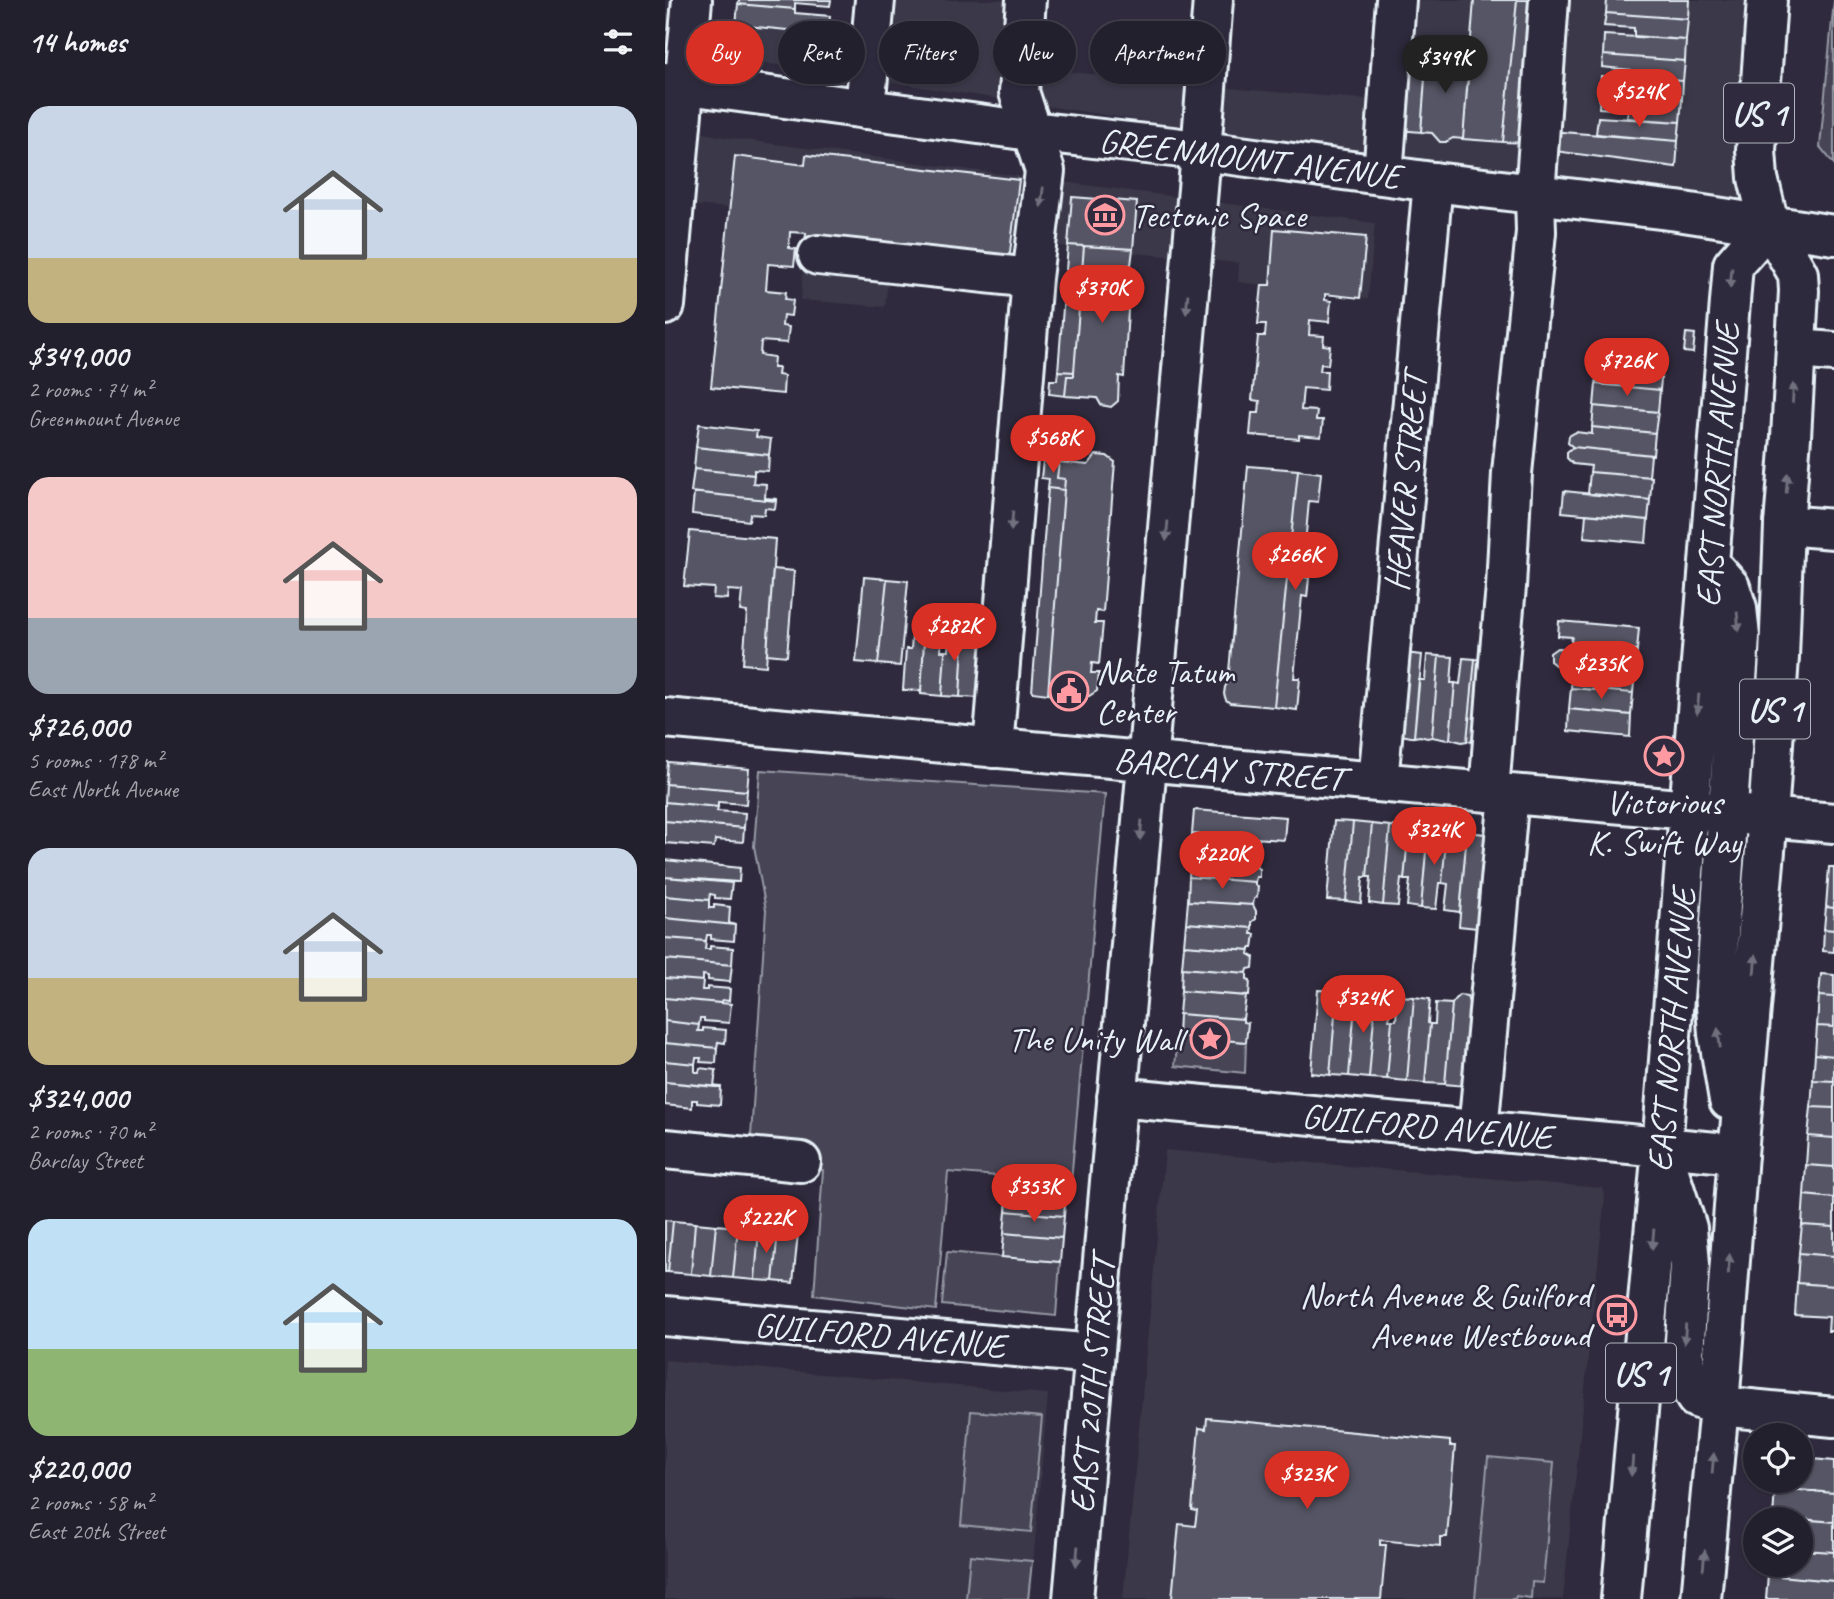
<!DOCTYPE html>
<meta charset="utf-8">
<style>
:root{--surface:#23202e;--page:#2f2d3a;--text:#f1f3f6;--muted:#a3a3aa;--line:#403e4a;--accent:#d93025}
body{margin:0;font-family:Caveat,sans-serif;background:var(--page);color:var(--text);height:100vh;display:flex;flex-direction:column;font-size:26px;white-space:nowrap}
*{box-sizing:border-box;margin:0}
p{font-size:23px;color:var(--muted)}
.icon{flex:none;width:38px;height:38px;fill:none;stroke:currentColor;stroke-width:2;stroke-linecap:round;stroke-linejoin:round}
.map{position:relative;flex:1;overflow:hidden}
.panel{display:flex;flex-direction:column;background:var(--surface);width:665px}
.panel>*{flex:none}
.guide{position:absolute;left:21px;top:21px;width:665px;height:63px;display:flex;gap:14px}
.tools{position:absolute;left:1078px;top:1423px;display:grid;gap:14px}
.tools a{display:grid;place-items:center;width:70px;height:70px;border-radius:50%;background:var(--surface);box-shadow:0 2px 5px #0004,0 0 0 2px var(--line);font-size:35px}
.price{position:absolute;translate:-50% -60px;padding:0 16px;border-radius:24px;background:var(--accent);color:#fff;font-size:23px;line-height:46px;filter:drop-shadow(0 2px 4px #0008)}
.price::after{content:'';position:absolute;left:50%;top:42px;width:21px;height:16px;margin-left:-10px;background:inherit;clip-path:polygon(0 0,100% 0,50% 100%)}
.price.on{background:#222;color:#fff}
ul{padding:0;list-style:none}
li{display:grid;align-content:center;gap:14px;height:371px;padding:0 28px}
li span{display:grid;place-items:center;height:217px;border-radius:21px;color:#555}
li>.icon{margin-inline-start:auto}
span .icon{width:126px;height:126px;fill:#fffc;stroke-width:1}
li b{font-size:30px}
h2{display:flex;justify-content:space-between;align-items:center;height:84px;padding:0 28px;font-size:30px}
.tag{padding:0 24px;border-radius:32px;background:var(--surface);box-shadow:0 2px 5px #0004,0 0 0 2px var(--line);font-size:24px;line-height:63px}
.tag.on{background:var(--accent);color:#fff}
main{display:flex;flex:1;min-height:0}
.map>svg:first-child{display:block}
.built{fill:#3b3749}
.green{fill:#464455;stroke:#979aa6;stroke-width:2}
.building{fill:#575565;stroke:#e8f1f8;stroke-width:2}
.lines{fill:none;stroke-linecap:round;stroke-linejoin:round}
.minor-casing{stroke:#e8f1f8;stroke-width:44}
.major-casing{stroke:#e8f1f8;stroke-width:44}
.minor{stroke:#2f2a3d;stroke-width:38}
.major{stroke:#2f2a3d;stroke-width:38}
.oneway{fill:#70707e}
.labels{text-anchor:middle;stroke-width:5;stroke-linejoin:round;paint-order:stroke}
.shield{fill:#2f2a3d;stroke:#b0b5c0;stroke-width:2}
.shield-label{font-size:33px;font-weight:bold;fill:#e8f1f8}
.street-label{font-size:35px;fill:#e8f1f8;stroke:#2f2a3d}
.poi-label{font-size:35px;fill:#e8f1f8;stroke:#2f2a3d;text-anchor:start}
</style>
<main>
<section class="panel">
<h2>14 homes<svg class="icon" aria-label="filters" viewBox="0 0 24 24"><path d="M4 7h16M4 17h16"/><circle cx="9" cy="7" r="2"/><circle cx="15" cy="17" r="2"/></svg></h2>
<ul>
<li><span style="background:linear-gradient(#c9d6e8 70%,#c2b280 0)"><svg class="icon" aria-label="home" viewBox="0 0 24 24"><path d="M3 11l9-7 9 7M6 9v11h12V9"/></svg></span><div><b>$349,000</b><p>2 rooms · 74 m²</p><p>Greenmount Avenue</p></div></li>
<li><span style="background:linear-gradient(#f6c9c9 65%,#9aa5b1 0)"><svg class="icon" aria-label="home" viewBox="0 0 24 24"><path d="M3 11l9-7 9 7M6 9v11h12V9"/></svg></span><div><b>$726,000</b><p>5 rooms · 178 m²</p><p>East North Avenue</p></div></li>
<li><span style="background:linear-gradient(#c9d6e8 60%,#c2b280 0)"><svg class="icon" aria-label="home" viewBox="0 0 24 24"><path d="M3 11l9-7 9 7M6 9v11h12V9"/></svg></span><div><b>$324,000</b><p>2 rooms · 70 m²</p><p>Barclay Street</p></div></li>
<li><span style="background:linear-gradient(#bfe0f5 60%,#8fb573 0)"><svg class="icon" aria-label="home" viewBox="0 0 24 24"><path d="M3 11l9-7 9 7M6 9v11h12V9"/></svg></span><div><b>$220,000</b><p>2 rooms · 58 m²</p><p>East 20th Street</p></div></li>
</ul>
</section>
<div class="map">
<svg width="1169" height="1599" viewBox="0 0 1169 1599">
<rect width="100%" height="100%" fill="#2f2a3d"/>
<filter id="ink" filterUnits="userSpaceOnUse"><feTurbulence type="fractalNoise" baseFrequency=".0143" numOctaves="2"/><feDisplacementMap in="SourceGraphic" scale="14" xChannelSelector="R" yChannelSelector="G"/><feConvolveMatrix kernelMatrix="1 2 1 2 8 2 1 2 1" color-interpolation-filters="sRGB"/></filter>
<g filter="url(#ink)">
<path class="built" d="M208,0H361L356,67L586,90L724,101L733,0H1100L1091,214L0,48V13L66,26L204,37Z
M0,126L65,138L710,223L703,299L573,282L574,263L354,242L348,300L223,282L220,307L136,300L141,214L0,203Z
M500,1150L937,1188L940,1197L898,1599H458Z
M0,1360L383,1394L365,1599H0Z"/>
<path class="green" d="M1169,0V164L1155,147Z
M95,770L440,794L406,1182L283,1172L271,1310L149,1295L158,1170L96,1161L85,1151L101,910L89,846Z
M513,1036L581,1042L580,1073L510,1066Z
M282,1252L395,1262L391,1316L277,1305Z
M306,1411L377,1417L366,1532L296,1525Z
M823,1457L889,1463L878,1583L867,1582L866,1598L851,1596L850,1599H810Z
M305,1555L367,1561L363,1599H301Z"/>
<path class="building" d="M74,0H166L165,6L130,3V9L73,4Z
M809,0H852L838,142L798,139Z
M852,0H875L864,143L838,142Z
M942,0H1024L1023,19L941,13Z
M73,4L130,9V13L165,16L163,34L71,25Z
M941,13L1023,19L1021,40L969,36V28L939,26Z
M939,35L1021,40L1020,61L938,55Z
M741,39L763,40L756,132L733,130Z
M762,50L805,54L798,139L788,138L781,142H775L767,133L756,132Z
M938,55L1020,61L1018,81L965,77L966,70L937,67Z
M936,76L1018,81L1017,99L935,93Z
M935,93L1017,99L1015,122L962,118L963,110L934,108Z
M933,117L1015,122L1013,141L931,134Z
M884,131L1013,141L1011,167L882,150Z
M141,155L354,180L343,268L140,245L141,233L125,232L124,248L131,249L129,266L103,264L101,290L121,292L120,299L128,300L126,316L118,315L117,326L124,327L122,343L96,341L95,355L109,357L108,368H114L113,375L119,376L118,394L46,387L70,156L140,165Z
M407,197L472,202L468,249L403,245Z
M609,229L701,237L695,298L660,294V300L666,301L664,322L645,320L644,335L659,336L658,345L665,346L663,365L656,364L655,371H662L661,390L638,388L636,410L652,411L651,420H658L656,437L634,435V439L585,435L587,413H594L595,401L587,400L593,336H600L601,324H593L597,285H605Z
M403,245L419,246L409,372L393,371Z
M419,246L468,249L466,265H461L460,277H465L459,377L454,376L453,401L446,407L436,405L432,398L400,396L402,376H409V372Z
M1021,333L1030,334L1028,353L1019,352Z
M934,364L997,369L995,390L931,384Z
M393,371L409,372V376H402L400,396L384,394L385,380H392Z
M931,384L995,390L993,412L929,406Z
M929,406L993,412L990,433L927,427Z
M34,424L92,431L91,437L106,439L104,455L31,447Z
M927,427L990,433L988,455L908,447L903,443L904,436L911,432L927,434Z
M31,447L104,455L103,471L89,470V475L29,469Z
M908,447L986,455L984,477H987L925,472L926,466L908,464L902,458V452Z
M431,455L442,456L450,462L438,612L431,611L430,623H438L434,664L427,663L426,673H434L432,691L424,696L383,694L399,490L400,479L392,478L394,462L423,465Z
M378,461L394,462L392,478L400,479L399,490L383,488L384,479L376,478Z
M583,466L633,470L609,707L565,703L561,700L559,694L560,687L563,682Z
M29,469L89,475L88,483L101,484L100,498L111,499V501L26,492Z
M633,470L656,473L653,502L644,501L637,577L644,578L642,597L637,596L629,678H635L632,710L609,707Z
M925,472L987,477L985,500L923,494Z
M383,488L399,490L383,694L367,692Z
M899,491L985,500L983,520L897,512Z
M26,492L111,501L110,509L100,508L99,515L85,514L84,521L27,514L29,493Z
M921,514L983,520L981,543L919,537Z
M25,531L110,539L101,666L78,664L82,612L75,611L77,591L63,590L62,599L48,598L49,588L19,586Z
M108,569L129,571L122,656L102,654Z
M199,577L222,579L213,664L191,662Z
M222,579L243,581L235,666L213,664Z
M894,621L974,628L972,650L910,645L906,641L907,637L893,636Z
M299,622L319,623L317,698L295,697Z
M248,624L260,625L256,691L238,690L241,649H246Z
M286,624H299L295,697L277,696L280,651H284Z
M260,625L277,626L276,651H280L277,696L256,694Z
M910,645L972,650L970,671L890,665L885,661V653L892,648L910,649Z
M739,653L757,655L749,737H746L731,734Z
M762,655L774,656L767,737L762,738L755,736L749,737L754,680H760Z
M774,656L788,657L786,683H790L785,739L782,740L767,737Z
M798,658L810,659L802,741L797,742L785,739L790,683L795,684Z
M810,659L827,661L811,742L802,741Z
M908,667L970,671L968,693L906,688Z
M906,688L968,693L966,715L904,709Z
M904,709L966,715L965,737L903,731Z
M3,762L84,769L82,791L1,784Z
M1,784L82,791L81,804L53,802V807L0,802Z
M0,802L53,807L52,811L80,813L79,828L0,821Z
M529,810L621,817L619,840L527,834Z
M0,821L79,828L78,842L50,840L49,847L0,843Z
M669,821L688,822L681,901L662,900Z
M688,822L707,824L702,877H698L696,903L681,901Z
M707,824L725,826L718,905L704,903L706,877H702Z
M725,826L744,827L739,880L736,879L733,906L718,905Z
M744,827L763,829L756,908L742,906L745,880H739Z
M763,829L782,831L777,883H774L771,909L756,908Z
M782,831L802,832L795,912L780,910L783,884L777,883Z
M802,832L820,834L812,928L794,926Z
M527,834L594,839L592,860L526,855Z
M526,855L592,860L591,867L594,869V877H591L590,882L524,877Z
M0,860L75,868L74,882L0,877Z
M1164,867H1169V908L1161,907Z
M0,877L67,883L65,899L50,898V895L45,894L44,900L0,896Z
M524,877L590,882V885L593,887L592,897L589,899L588,905L523,901Z
M0,896L44,900V908H49V905L65,907L64,923L70,925L0,918Z
M523,901L588,905L591,911V919L587,922V928L521,923Z
M1161,907L1169,908V930L1159,929Z
M0,918L70,925L69,941L46,939V935H42L41,941L0,938Z
M521,923L587,928L586,934H590L588,948H585V950L519,945Z
M1159,929L1169,930V952L1158,951Z
M0,938L41,941L40,949H45V946L68,948L67,965L0,959Z
M519,945L585,950L584,954L589,957L588,968L583,969L582,973L517,968Z
M0,959L67,965L65,982L43,980V976L38,975V981L0,978Z
M517,968L582,973V979L585,980L584,996L516,991Z
M1156,974L1169,975V997L1154,996Z
M0,978L38,981L37,990H42V987L65,989L64,1001L57,1000L56,1003L0,998Z
M677,984L684,985L688,992L686,1017H689L684,1076L665,1075L672,991Z
M701,986L708,987L711,992L704,1078L684,1076L689,1017H693L695,995Z
M715,988L722,989L727,996L724,1020H727L722,1079L704,1078L711,992Z
M653,990L672,991L665,1075L646,1073Z
M516,991L581,996L578,1019L514,1014Z
M794,995L802,996L804,1003H807L800,1086L780,1084L787,1004Z
M733,996L749,997L742,1081L722,1079L727,1020H731Z
M1154,996L1169,997V1027L1152,1026Z
M749,997L765,999L763,1023L765,1024L760,1083L742,1081Z
M0,998L66,1004L64,1023L39,1021V1018H35L34,1025L0,1021Z
M771,1003L787,1004L780,1084L760,1083L765,1024H770Z
M514,1014L578,1019V1022L583,1023L581,1042L513,1036Z
M0,1021L34,1025L33,1031H38V1028L61,1030L60,1043L53,1042L52,1048L0,1043Z
M1152,1026L1169,1027V1056L1150,1054Z
M0,1043L52,1048L51,1063L35,1062L36,1058H31L30,1064L0,1061Z
M1150,1054L1169,1056V1081L1148,1080Z
M0,1061L30,1064V1072H34L35,1068L51,1070L49,1087L0,1082Z
M1148,1080L1169,1081V1108L1146,1107Z
M0,1082L56,1087L55,1105L32,1103V1100H27V1108L0,1105Z
M1146,1107L1169,1108V1138L1143,1136Z
M1143,1136L1169,1138V1167L1141,1165Z
M1141,1165L1169,1167V1198L1139,1195Z
M343,1187L401,1192L399,1216L341,1211Z
M1139,1195L1169,1198V1227L1137,1225Z
M341,1211L399,1216L397,1238L339,1233Z
M0,1220L8,1221L3,1272H0Z
M8,1221L30,1223L26,1274L3,1272Z
M30,1223L51,1225L46,1276L26,1274Z
M51,1225L73,1227L68,1278L46,1276Z
M1137,1225L1169,1227V1256L1134,1253Z
M73,1227L94,1229L90,1280L68,1278Z
M94,1229L113,1231L108,1281L90,1280Z
M113,1231L133,1233L128,1283L108,1281Z
M339,1233L397,1238L395,1262L337,1257Z
M1134,1253L1169,1256V1286L1132,1283Z
M1132,1283L1169,1286V1331H1163L1164,1317L1130,1315Z
M542,1418L785,1441V1446H790L782,1537H775V1546L715,1540V1545H721L716,1599H507L514,1524L530,1526L532,1511L527,1510L534,1428L541,1429Z
M1136,1458L1169,1461V1493L1110,1488L1111,1480H1136Z
M1110,1488L1169,1493V1522L1108,1517Z
M1136,1519L1169,1522V1552L1136,1550Z
M1136,1550L1169,1552V1581L1103,1575L1104,1564H1136Z
M1103,1575L1169,1581V1599H1101Z"/>
<g class="lines">
<defs>
<path id="minor" d="M200,109L210,0
M718,175L731,0
M153,255L367,278
M0,305L27,0
M1131,349L1169,352
M1119,525L1169,529
M0,718L1169,823
M328,748L367,278L380,171L354,92L361,0
M713,782L768,182
M824,792L835,650L841,587L847,473L871,232L870,195L884,0
M452,1097L1073,1154
M813,1131L844,794
M0,1149L136,1162
M0,1316L429,1354
M1054,1406L1169,1417
M408,1599L533,189L548,0"/>
<path id="major" d="M0,82L366,131L508,147L768,182L1012,211L1169,235
M1044,563L1065,587L1072,608L1075,637L1050,992L1053,1034L1064,1100
M1002,1166L1022,1228L1025,1264L1019,1356L1020,1379L1031,1398L1054,1406
M956,1599L997,1147L1068,265L1104,224
M1036,1599L1054,1406L1073,1154L1103,817L1114,657L1119,525L1126,437L1134,291L1133,274L1104,224L1093,178L1091,150L1102,0"/>
</defs>
<use href="#minor" class="minor-casing"/>
<use href="#major" class="major-casing"/>
<use href="#minor" class="minor"/>
<use href="#major" class="major"/>
</g>
<defs><path id="oneway-solid" d="M-6-.8H1V-3.2L6.5 0L1 3.2V.8H-6Z" transform="scale(1.75)"/></defs>
<g class="oneway">
<use href="#oneway-solid" transform="translate(377 197) rotate(97)"/>
<use href="#oneway-solid" transform="translate(1066 278) rotate(95)"/>
<use href="#oneway-solid" transform="translate(522 304) rotate(95)"/>
<use href="#oneway-solid" transform="translate(1128 393) rotate(-87)"/>
<use href="#oneway-solid" transform="translate(1122 483) rotate(-85)"/>
<use href="#oneway-solid" transform="translate(347 521) rotate(95)"/>
<use href="#oneway-solid" transform="translate(502 531) rotate(95)"/>
<use href="#oneway-solid" transform="translate(1073 622) rotate(85)"/>
<use href="#oneway-solid" transform="translate(1033 704) rotate(95)"/>
<use href="#oneway-solid" transform="translate(476 830) rotate(95)"/>
<use href="#oneway-solid" transform="translate(1090 964) rotate(-85)"/>
<use href="#oneway-solid" transform="translate(1054 1038) rotate(-97)"/>
<use href="#oneway-solid" transform="translate(988 1239) rotate(95)"/>
<use href="#oneway-solid" transform="translate(1064 1264) rotate(-86)"/>
<use href="#oneway-solid" transform="translate(1020 1334) rotate(94)"/>
<use href="#oneway-solid" transform="translate(1048 1463) rotate(-85)"/>
<use href="#oneway-solid" transform="translate(967 1466) rotate(95)"/>
<use href="#oneway-solid" transform="translate(412 1556) rotate(95)"/>
<use href="#oneway-solid" transform="translate(1039 1560) rotate(-85)"/>
</g>
</g>
<defs>
<symbol id="museum-ring" viewBox="-11 -11 22 22"><circle r="9.5" fill="#2f2a3d" stroke="#ff9aa2" stroke-width="1.5"/><path d="M0-6L6-3V-2H-6V-3ZM-5-1h2V3h-2ZM-1-1h2V3h-2ZM3-1h2V3H3ZM-6 4H6V6H-6Z" fill="#ff9aa2"/></symbol>
<symbol id="civic-ring" viewBox="-11 -11 22 22"><circle r="9.5" fill="#2f2a3d" stroke="#ff9aa2" stroke-width="1.5"/><path d="M-.6-6.5H3V-4.5H.6V-3L4-1V1h2V6H-6V1h2V-1L-.6-3ZM-1.2 2.5V6h2.4V2.5Z" fill="#ff9aa2"/></symbol>
<symbol id="sight-ring" viewBox="-11 -11 22 22"><circle r="9.5" fill="#2f2a3d" stroke="#ff9aa2" stroke-width="1.5"/><path d="M0-6L1.8-2.2L6-1.7L2.9 1.2L3.7 5.4L0 3.3L-3.7 5.4L-2.9 1.2L-6-1.7L-1.8-2.2Z" fill="#ff9aa2"/></symbol>
<symbol id="bus-ring" viewBox="-11 -11 22 22"><circle r="9.5" fill="#2f2a3d" stroke="#ff9aa2" stroke-width="1.5"/><path d="M-5-6H5V4H4V6H2V4H-2V6H-4V4H-5ZM-3.5-4V0h7V-4ZM-3.5 1.2v1.5H-2V1.2ZM2 1.2v1.5H3.5V1.2Z" fill="#ff9aa2"/></symbol>
</defs>
<g fill-rule="evenodd">
<use href="#museum-ring" x="418" y="193" width="44" height="44"/>
<use href="#civic-ring" x="382" y="669" width="44" height="44"/>
<use href="#sight-ring" x="977" y="734" width="44" height="44"/>
<use href="#sight-ring" x="523" y="1017" width="44" height="44"/>
<use href="#bus-ring" x="930" y="1293" width="44" height="44"/>
</g>
<g class="labels">
<g class="shield">
<rect x="1059" y="83.5" width="70" height="59" rx="5"/>
<rect x="1075" y="679.5" width="70" height="59" rx="5"/>
<rect x="941" y="1343.5" width="70" height="59" rx="5"/>
</g>
<g class="shield-label">
<text x="1094" y="125">US 1</text>
<text x="1110" y="721">US 1</text>
<text x="976" y="1385">US 1</text>
</g>
<g class="street-label">
<text transform="translate(585 158) rotate(7)" y="12">GREENMOUNT AVENUE</text>
<text transform="translate(1052 465) rotate(-86)" y="12">EAST NORTH AVENUE</text>
<text transform="translate(740 482) rotate(-85)" y="12">HEAVER STREET</text>
<text transform="translate(564 769) rotate(5)" y="12">BARCLAY STREET</text>
<text transform="translate(1006 1030) rotate(-85)" y="12">EAST NORTH AVENUE</text>
<text transform="translate(762 1126) rotate(5)" y="12">GUILFORD AVENUE</text>
<text transform="translate(215 1335) rotate(5)" y="12">GUILFORD AVENUE</text>
<text transform="translate(427 1385) rotate(-85)" y="12">EAST 20TH STREET</text>
</g>
<g class="poi-label">
<text x="467" y="227">Tectonic Space</text>
<text x="431" y="683">Nate Tatum<tspan x="431" dy="40">Center</tspan></text>
<text x="999" y="814" text-anchor="middle">Victorious<tspan x="999" dy="40">K. Swift Way</tspan></text>
<text x="518" y="1051" text-anchor="end">The Unity Wall</text>
<text x="925" y="1307" text-anchor="end">North Avenue &amp; Guilford<tspan x="925" dy="40">Avenue Westbound</tspan></text>
</g>
</g>
</svg>
<div class="tools">
<a><svg class="icon" aria-label="locate" viewBox="0 0 24 24"><circle cx="12" cy="12" r="6"/><path d="M12 2v4M12 18v4M2 12h4M18 12h4"/></svg></a>
<a><svg class="icon" aria-label="layers" viewBox="0 0 24 24"><path d="M12 4l9 5-9 5-9-5zM3 14l9 5 9-5"/></svg></a>
</div>
<b class="price on" style="left:780px;top:95px">$349K</b>
<b class="price" style="left:974px;top:129px">$524K</b>
<b class="price" style="left:437px;top:325px">$370K</b>
<b class="price" style="left:962px;top:398px">$726K</b>
<b class="price" style="left:388px;top:475px">$568K</b>
<b class="price" style="left:630px;top:592px">$266K</b>
<b class="price" style="left:289px;top:663px">$282K</b>
<b class="price" style="left:936px;top:701px">$235K</b>
<b class="price" style="left:769px;top:867px">$324K</b>
<b class="price" style="left:557px;top:891px">$220K</b>
<b class="price" style="left:698px;top:1035px">$324K</b>
<b class="price" style="left:369px;top:1224px">$353K</b>
<b class="price" style="left:101px;top:1255px">$222K</b>
<b class="price" style="left:642px;top:1511px">$323K</b>
<div class="guide">
<a class="tag on">Buy</a>
<a class="tag">Rent</a>
<a class="tag">Filters</a>
<a class="tag">New</a>
<a class="tag">Apartment</a>
</div>
</div>
</main>
